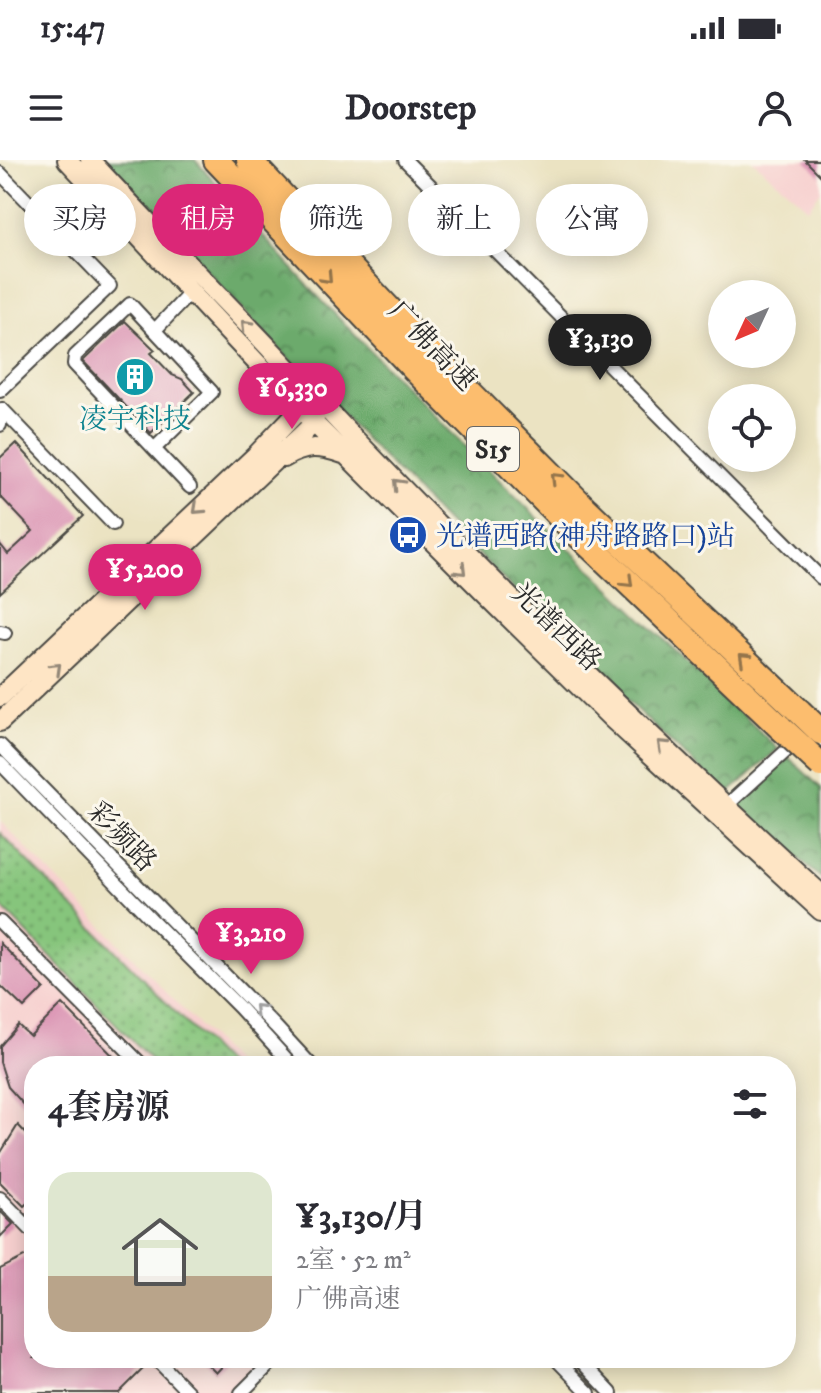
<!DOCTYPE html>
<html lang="zh">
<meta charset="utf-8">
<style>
:root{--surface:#fff;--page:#f7f7f7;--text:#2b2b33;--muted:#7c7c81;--accent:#db2777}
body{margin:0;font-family:"IM FELL DW Pica","Noto Serif SC",serif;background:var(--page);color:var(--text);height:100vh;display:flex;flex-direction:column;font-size:30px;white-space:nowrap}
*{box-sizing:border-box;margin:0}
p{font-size:26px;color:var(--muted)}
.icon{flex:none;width:44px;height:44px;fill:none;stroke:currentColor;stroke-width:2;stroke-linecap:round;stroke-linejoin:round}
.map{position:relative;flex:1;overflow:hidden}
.sheet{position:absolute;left:24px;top:896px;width:772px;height:312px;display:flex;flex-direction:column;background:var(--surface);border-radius:32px;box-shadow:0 4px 20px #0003}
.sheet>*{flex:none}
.top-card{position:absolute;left:24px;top:24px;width:774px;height:72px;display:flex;gap:16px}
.needle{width:52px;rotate:226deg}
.fabs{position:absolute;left:708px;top:120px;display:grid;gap:16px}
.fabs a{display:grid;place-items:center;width:88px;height:88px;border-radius:50%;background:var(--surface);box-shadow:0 4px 20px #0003;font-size:40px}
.price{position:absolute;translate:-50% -68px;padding:0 18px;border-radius:28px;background:var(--accent);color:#fff;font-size:26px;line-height:52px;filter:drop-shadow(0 2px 4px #0008)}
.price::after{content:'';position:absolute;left:50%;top:48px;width:24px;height:18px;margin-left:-12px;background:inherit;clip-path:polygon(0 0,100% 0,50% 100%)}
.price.current{background:#222;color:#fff}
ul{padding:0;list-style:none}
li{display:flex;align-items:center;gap:24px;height:200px;padding:0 24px}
li span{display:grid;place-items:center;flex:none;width:224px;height:160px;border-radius:24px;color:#555}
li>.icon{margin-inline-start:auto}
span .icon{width:96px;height:96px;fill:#fffc;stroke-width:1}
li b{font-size:34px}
h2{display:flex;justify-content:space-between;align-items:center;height:96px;padding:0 24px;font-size:34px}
.chip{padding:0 28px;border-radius:36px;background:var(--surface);box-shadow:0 4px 20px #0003;font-size:28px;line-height:72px}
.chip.current{background:var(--accent);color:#fff}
.status{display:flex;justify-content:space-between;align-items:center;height:56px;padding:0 40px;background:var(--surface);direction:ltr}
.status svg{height:22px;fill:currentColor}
header{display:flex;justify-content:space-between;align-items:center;height:104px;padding:0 24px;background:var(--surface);font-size:36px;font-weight:700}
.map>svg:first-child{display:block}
.built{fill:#f7d0cf}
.grass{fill:url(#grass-dots);stroke:#587854;stroke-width:2}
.forest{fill:url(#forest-crowns);stroke:#4c6a4c;stroke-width:2}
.building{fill:#da92b2}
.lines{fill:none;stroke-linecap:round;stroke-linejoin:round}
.street-casing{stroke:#484742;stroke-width:16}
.secondary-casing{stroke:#484742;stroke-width:22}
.highway-casing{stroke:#484742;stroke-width:28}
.street{stroke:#fff;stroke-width:12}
.secondary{stroke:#fee5c5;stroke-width:18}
.highway{stroke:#fcbd6e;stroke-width:24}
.highway-bridge-casing{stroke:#484742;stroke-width:28;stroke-linecap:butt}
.highway-bridge{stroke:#fcbd6e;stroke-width:24}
.oneway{stroke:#94744c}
.oneway2{stroke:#948878}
.oneway3{stroke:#a0a0a0}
.labels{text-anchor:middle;stroke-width:6;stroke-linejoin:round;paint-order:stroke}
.shield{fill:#fbf7ec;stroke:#696865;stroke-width:2}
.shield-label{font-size:26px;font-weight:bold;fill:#2b2b2b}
.street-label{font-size:28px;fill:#2b2b2b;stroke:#fbf7ec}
.culture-label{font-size:28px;fill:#0d838f;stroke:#fbf7ec}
.transit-label{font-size:28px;fill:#164399;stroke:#fbf7ec;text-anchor:start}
</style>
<div class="status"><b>15:47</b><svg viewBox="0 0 49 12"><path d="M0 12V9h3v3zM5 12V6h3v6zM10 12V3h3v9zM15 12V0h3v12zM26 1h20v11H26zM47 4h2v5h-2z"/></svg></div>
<header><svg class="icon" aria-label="menu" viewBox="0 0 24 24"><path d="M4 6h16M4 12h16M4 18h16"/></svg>Doorstep<svg class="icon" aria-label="person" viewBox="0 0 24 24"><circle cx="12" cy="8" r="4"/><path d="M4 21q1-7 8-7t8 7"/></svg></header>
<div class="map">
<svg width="821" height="1233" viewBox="0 0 821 1233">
<defs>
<pattern id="grass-dots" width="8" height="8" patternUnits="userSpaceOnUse" patternTransform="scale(2)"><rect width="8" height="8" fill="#86c57c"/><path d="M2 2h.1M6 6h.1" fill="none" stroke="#6ea066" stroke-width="1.8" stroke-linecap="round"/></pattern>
<pattern id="forest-crowns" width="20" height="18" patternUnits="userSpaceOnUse" patternTransform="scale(2)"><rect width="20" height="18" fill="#6caa6c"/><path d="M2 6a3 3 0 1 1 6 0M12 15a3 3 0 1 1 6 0" fill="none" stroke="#598b59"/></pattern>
</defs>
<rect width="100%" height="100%" fill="#fbf7ec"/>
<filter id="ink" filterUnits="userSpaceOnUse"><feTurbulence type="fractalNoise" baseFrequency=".0125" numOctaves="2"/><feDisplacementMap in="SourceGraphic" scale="16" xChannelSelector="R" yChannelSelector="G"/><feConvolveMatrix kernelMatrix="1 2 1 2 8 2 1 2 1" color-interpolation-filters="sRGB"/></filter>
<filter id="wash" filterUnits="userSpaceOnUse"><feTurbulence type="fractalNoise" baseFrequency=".006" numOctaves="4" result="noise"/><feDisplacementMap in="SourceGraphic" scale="32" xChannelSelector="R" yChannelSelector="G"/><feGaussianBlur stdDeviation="1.8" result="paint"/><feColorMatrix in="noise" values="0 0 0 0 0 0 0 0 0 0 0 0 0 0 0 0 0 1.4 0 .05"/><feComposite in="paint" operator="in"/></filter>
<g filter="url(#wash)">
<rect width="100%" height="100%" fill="#ebe3c2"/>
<path class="built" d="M752,0H821V31L808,48Z
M0,661L238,906H34V1198H277L241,1233H0Z"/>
<path class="grass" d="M0,673L228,906H157L0,745Z"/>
<path class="forest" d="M107,0H195C239,49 283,100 329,148C474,300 627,444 778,589L727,635C511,433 303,221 107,0Z
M787,596L821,628V718L737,644Z"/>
<g id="blocks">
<path class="building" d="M805,0H821V16Z
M125,161L155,190L151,193L172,215L182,219L194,232L151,273L83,201Z
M16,283L83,356L0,433V384L8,394L33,371L0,336V298Z
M0,783L44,828L24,848L0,825Z
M62,844L123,906H34V956L8,927L0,902V886L18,865L30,876Z
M18,965L34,982V1037L24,1046L0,1022V994Z
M0,1051L13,1064L0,1077Z
M34,1092V1198H133L143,1209L119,1233H0V1109Z
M201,1198H230L216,1213Z"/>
</g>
</g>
<g filter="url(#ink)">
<use href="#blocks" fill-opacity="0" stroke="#484742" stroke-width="2"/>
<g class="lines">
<defs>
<path id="street" d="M405,0L821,418
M0,13L110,126L0,231
M155,170L191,132
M0,265L2,249L113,364
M154,289L212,232L130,144L75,196L74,204L190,327
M0,472L5,473
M0,585L275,866L312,906
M0,603L152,760L239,847L293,906
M726,646L798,580
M0,762L143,906
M0,1038L34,1073
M155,1198L189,1233
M555,1198L589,1233
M578,1198L611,1233
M241,1233L276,1198"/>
<path id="secondary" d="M67,0L300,249L495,444L611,558L821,751
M90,0C150,66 213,128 274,193C449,381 632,561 821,734
M284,298C306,285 319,286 343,294
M0,537L255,296L300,249L308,246
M0,562L314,263L316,253"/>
<path id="highway" d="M216,0L414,209L572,369L781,568
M249,0L426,188L586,349L800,552"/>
</defs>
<use href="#street" class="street-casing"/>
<use href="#secondary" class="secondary-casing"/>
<use href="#highway" class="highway-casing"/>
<use href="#street" class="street"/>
<use href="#secondary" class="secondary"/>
<use href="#highway" class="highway"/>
<defs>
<path id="highway-bridge" d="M800,552L821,572
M781,568L821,605"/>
</defs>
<use href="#highway-bridge" class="highway-bridge-casing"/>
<use href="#highway-bridge" class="highway-bridge"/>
</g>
<defs><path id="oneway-chevron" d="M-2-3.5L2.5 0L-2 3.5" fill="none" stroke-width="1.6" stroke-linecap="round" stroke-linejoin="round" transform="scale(2)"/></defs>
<g class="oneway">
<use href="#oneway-chevron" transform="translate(327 118) rotate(47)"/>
<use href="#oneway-chevron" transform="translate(556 318) rotate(-135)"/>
<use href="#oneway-chevron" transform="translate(628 422) rotate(44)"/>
<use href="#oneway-chevron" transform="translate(744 498) rotate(-137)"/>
</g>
<g class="oneway2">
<use href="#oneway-chevron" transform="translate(246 165) rotate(-134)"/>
<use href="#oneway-chevron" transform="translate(398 324) rotate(-134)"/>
<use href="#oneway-chevron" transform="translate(198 349) rotate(137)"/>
<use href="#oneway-chevron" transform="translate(461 410) rotate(45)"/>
<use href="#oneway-chevron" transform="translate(56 508) rotate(-44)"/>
<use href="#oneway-chevron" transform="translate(662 585) rotate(-137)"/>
</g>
<use class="oneway3" href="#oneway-chevron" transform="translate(259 849) rotate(-135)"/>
</g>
<defs>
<symbol id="building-disc" viewBox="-11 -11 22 22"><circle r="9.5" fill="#0f9aa8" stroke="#fbf7ec"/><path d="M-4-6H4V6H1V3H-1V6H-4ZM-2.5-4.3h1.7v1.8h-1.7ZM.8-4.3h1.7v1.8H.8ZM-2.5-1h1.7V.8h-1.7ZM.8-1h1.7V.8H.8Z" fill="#fff"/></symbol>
<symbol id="bus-disc" viewBox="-11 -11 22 22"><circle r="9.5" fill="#1a4fb4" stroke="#fbf7ec"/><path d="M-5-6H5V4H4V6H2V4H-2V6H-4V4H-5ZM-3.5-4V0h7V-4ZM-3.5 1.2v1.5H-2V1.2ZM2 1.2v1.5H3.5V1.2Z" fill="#fff"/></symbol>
</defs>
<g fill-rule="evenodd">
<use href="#building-disc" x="113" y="195" width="44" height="44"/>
<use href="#bus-disc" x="386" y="353" width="44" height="44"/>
</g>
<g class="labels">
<rect class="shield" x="467" y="267" width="52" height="44" rx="6"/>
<g class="shield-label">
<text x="493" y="298">S15</text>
</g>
<g class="street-label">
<text transform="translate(433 185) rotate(46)" y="10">广佛高速</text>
<text transform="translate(557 466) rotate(44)" y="10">光谱西路</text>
<text transform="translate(123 676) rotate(46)" y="10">彩频路</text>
</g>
<g class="culture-label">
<text x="135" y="268">凌宇科技</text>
</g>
<g class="transit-label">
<text x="436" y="385">光谱西路(神舟路路口)站</text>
</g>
</g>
</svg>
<div class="fabs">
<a><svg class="needle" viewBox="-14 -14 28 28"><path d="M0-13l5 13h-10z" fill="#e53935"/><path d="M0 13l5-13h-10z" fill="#7c7c81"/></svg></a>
<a><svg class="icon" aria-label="locate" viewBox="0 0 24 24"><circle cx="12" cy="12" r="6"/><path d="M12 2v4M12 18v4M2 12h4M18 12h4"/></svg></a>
</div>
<b class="price current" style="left:600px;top:222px">¥3,130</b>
<b class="price" style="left:292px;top:271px">¥6,330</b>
<b class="price" style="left:145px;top:452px">¥5,200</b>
<b class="price" style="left:251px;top:816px">¥3,210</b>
<div class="top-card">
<a class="chip">买房</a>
<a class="chip current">租房</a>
<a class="chip">筛选</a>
<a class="chip">新上</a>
<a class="chip">公寓</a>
</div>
<section class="sheet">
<h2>4套房源<svg class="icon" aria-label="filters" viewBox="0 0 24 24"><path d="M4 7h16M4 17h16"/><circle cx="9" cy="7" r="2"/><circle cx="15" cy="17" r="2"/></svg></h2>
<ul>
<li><span style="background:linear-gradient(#dfe7d0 65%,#b9a48a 0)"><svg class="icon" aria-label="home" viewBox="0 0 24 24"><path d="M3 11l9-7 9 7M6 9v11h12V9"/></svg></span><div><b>¥3,130/月</b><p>2室 · 52 m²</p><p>广佛高速</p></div></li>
</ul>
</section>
</div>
